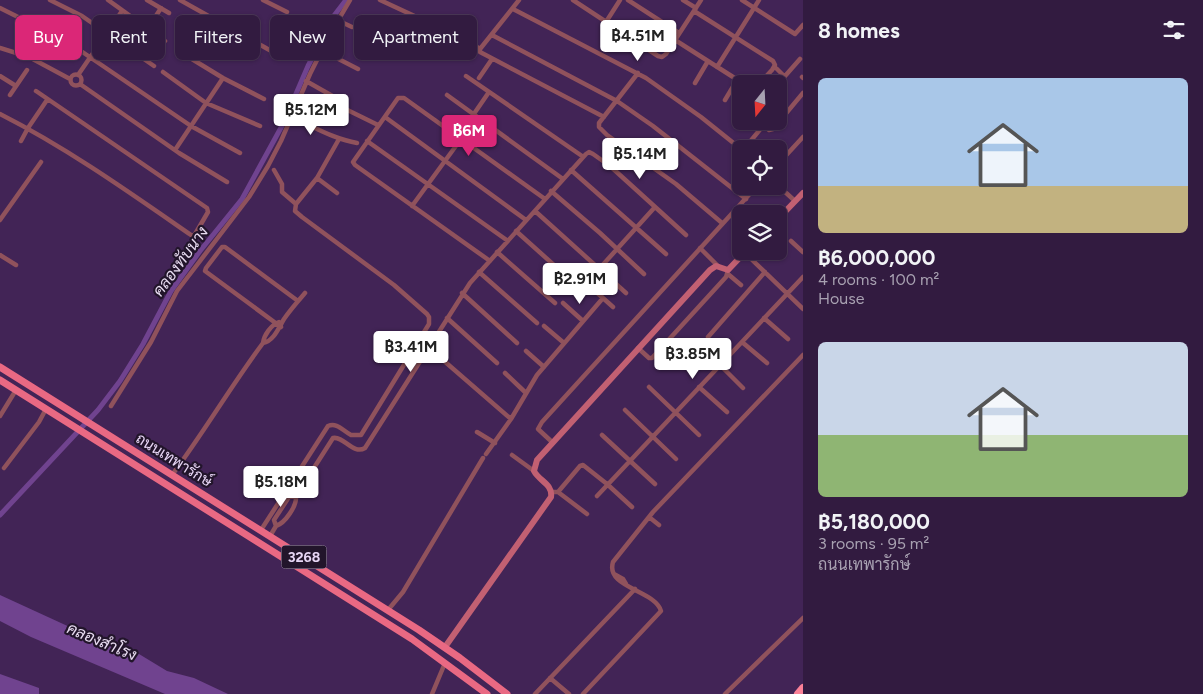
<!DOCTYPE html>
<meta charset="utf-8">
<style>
:root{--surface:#321b40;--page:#3a2447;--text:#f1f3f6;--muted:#a8a1b1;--line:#4d3959;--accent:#db2777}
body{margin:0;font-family:Figtree,Sarabun,sans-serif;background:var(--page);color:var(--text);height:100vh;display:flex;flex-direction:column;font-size:19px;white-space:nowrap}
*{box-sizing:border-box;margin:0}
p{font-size:16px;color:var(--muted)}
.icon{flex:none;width:28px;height:28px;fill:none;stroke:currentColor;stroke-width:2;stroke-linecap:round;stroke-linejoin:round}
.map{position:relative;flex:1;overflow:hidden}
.panel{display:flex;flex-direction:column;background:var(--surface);width:400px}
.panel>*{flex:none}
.top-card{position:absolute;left:15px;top:15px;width:475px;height:45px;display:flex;gap:10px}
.needle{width:32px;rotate:198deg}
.tools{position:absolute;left:732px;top:75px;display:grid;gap:10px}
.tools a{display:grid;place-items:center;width:55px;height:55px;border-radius:8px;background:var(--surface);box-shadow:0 1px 4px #0004,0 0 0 1px var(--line);font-size:25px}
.price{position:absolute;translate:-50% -42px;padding:0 11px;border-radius:5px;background:#fff;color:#222;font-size:16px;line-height:32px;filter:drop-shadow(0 1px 2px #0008)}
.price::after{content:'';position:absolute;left:50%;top:30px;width:15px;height:11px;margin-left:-8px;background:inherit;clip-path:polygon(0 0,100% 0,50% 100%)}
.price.on{background:var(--accent);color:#fff}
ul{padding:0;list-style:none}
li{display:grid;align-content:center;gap:10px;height:265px;padding:0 15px}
li span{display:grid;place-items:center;height:155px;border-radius:8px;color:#555}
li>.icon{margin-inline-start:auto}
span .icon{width:90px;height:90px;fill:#fffc;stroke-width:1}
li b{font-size:21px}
h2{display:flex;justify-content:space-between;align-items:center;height:60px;padding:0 15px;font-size:21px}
.tag{padding:0 18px;border-radius:8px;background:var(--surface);box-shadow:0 1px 4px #0004,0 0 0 1px var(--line);font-size:18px;line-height:45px}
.tag.on{background:var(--accent);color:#fff}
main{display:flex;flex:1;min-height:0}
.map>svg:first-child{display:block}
.water{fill:#70438f}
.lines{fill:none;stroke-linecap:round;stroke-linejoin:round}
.canal{stroke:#70438f;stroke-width:5}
.street{stroke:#90525c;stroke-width:4.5}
.secondary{stroke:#c26072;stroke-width:6}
.primary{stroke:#e96983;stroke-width:7}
.highway{stroke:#fb8197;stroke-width:8}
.labels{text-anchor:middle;stroke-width:4.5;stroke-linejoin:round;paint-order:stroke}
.shield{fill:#22152b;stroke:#ac9cb8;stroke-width:1}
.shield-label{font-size:14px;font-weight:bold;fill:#e7d6f5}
.street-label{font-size:15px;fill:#e7d6f5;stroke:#22152b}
.water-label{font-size:16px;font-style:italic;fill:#e7dbf0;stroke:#22152b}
</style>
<main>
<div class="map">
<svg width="803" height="694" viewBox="0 0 803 694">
<rect width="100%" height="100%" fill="#422456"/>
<path class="water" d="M0,595L122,651L139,654L167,671L194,678L228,694H165L31,637L0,621Z
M0,674L39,688V694H0Z"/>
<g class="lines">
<path class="canal" d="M0,515L98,410L120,381L143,344L171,291L200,251L242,199L283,124L308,66L333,17L346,0"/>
<path class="street" d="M50,0L82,16L154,66
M108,0L165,41
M147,0L169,13
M180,0L282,57
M263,0L287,12
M380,0L464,39L480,49
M519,0L480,49V52L604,117
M573,0L658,56L662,57L666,54L701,0
M628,0L679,33
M683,0L696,8
M742,0L795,34L803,25
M0,8L26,21
M513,9L646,78L701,117L741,149
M694,11L773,61L775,65L772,70L759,84
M337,20L352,27
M152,22L161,8
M606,22L620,0
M35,25L78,49L191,126L240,153
M492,35L617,101L653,126L746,199
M675,40L744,84
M0,48L29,57L70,79
M321,50L358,69
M182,53L223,78L264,99
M717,67L759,0
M777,69L784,76
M163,72L206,103L260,126
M638,73L599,123V127L607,135L676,184L722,223
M70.5 80a5.5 5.5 0 1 1 11 0a5.5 5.5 0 1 1-11 0Z
M78,75L122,11
M0,76L16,86
M466,76L582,156
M802,77L803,78
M479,78L492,59
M306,81L336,98
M695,83L708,61
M80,84L179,153L227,182
M778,84L800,59
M10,95L27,70
M447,95L563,179
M325,99L378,125
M725,100L737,80
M0,114C67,148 129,192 191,235L194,236L208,212L207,208L36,91
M291,117C313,126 333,139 357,143
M385,117L526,220
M758,121L769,130L773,129L803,93
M458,137L489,92
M21,141L28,128L47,100
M367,141L508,241
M744,149L763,126
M175,150L223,78
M779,163L803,137
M274,170L282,184V192L296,204
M571,170L666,254
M317,178L337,193
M551,191L600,233L644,274
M784,191L795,201
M412,206L461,139
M535,211L626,293
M0,220L41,162
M516,231L574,283
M791,241L803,252
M700,248L718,266
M497,252L555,303
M745,253L803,309
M0,255L16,265
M490,261L355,165L353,162L398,98H404L545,199
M599,269L655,207
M479,272L537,323
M728,274L741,285
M584,281L613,307
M462,293L517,343
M563,303L583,321
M447,318L497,363
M764,318L788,339
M544,326L564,343
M281,327L205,271L206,268L222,247H225L298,301
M708,337L765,272
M742,342L767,363
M263,343C264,335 271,325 279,322
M428,347L511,419
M638,348L649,358H652L726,277L728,270
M526,351L544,367
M720,365L743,388
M505,373L526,393
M649,387L699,435
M699,387L727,412
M111,406L151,342L177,291L249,197L268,166L281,141L310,74L330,34L350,0
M625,410L676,459
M0,416L16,390
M477,432L495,443
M602,435L655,484
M552,442L538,429L542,422L757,186
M486,454L511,419L537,375L603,298
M512,455L534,471
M4,468L39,422L46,409
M172,475C204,432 231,386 263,343C274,341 279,327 284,319C290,310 298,301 305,293
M552,492H558L580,466L583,465L607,484L632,507
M558,492L587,514
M597,496L803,277
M649,517L659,525
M276,526L274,520L289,497L296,496
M261,530L328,426C337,422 343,431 351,435H361L429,324V317L427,314L394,285L302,217L295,211L296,204L317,178L339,139
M270,536L276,526C285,523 297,506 296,496L333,438C344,436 353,455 365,448L470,283L586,154L589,152L593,154L610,166L686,235
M614,574L623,579L626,584
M388,610L403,592L483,458
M550,678L569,694
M432,694L445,663
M535,694L635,589
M583,694L661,611C655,590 605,588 613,562L653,512L803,355
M725,694L803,618"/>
<path class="secondary" d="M779,218L803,193
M445,647L551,497C553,484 539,481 534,471L537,460L710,270L716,266L728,270L746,251"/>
<path class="primary" d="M0,367L419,630L460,658L507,694
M0,380L412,639L487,694"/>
<path class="highway" d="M798,694L803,688"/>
</g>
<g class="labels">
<rect class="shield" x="281.5" y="545.5" width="45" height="23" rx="4"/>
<g class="shield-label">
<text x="304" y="562">3268</text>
</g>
<g class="street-label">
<text transform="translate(174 460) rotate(32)" y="5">ถนนเทพารักษ์</text>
</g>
<g class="water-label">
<text transform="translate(180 261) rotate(-54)" y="6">คลองทับนาง</text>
<text transform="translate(102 641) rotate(23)" y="6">คลองสำโรง</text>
</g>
</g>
</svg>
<div class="tools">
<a><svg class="needle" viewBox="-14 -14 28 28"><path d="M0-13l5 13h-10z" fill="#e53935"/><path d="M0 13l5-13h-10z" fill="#a8a1b1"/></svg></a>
<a><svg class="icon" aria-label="locate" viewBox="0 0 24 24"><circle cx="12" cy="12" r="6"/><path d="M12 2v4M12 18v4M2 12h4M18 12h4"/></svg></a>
<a><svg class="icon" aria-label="layers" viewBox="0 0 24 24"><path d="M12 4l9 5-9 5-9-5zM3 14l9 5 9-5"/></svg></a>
</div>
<b class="price" style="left:638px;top:62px">฿4.51M</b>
<b class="price" style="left:311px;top:136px">฿5.12M</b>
<b class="price on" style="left:469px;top:157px">฿6M</b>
<b class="price" style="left:640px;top:180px">฿5.14M</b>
<b class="price" style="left:580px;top:305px">฿2.91M</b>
<b class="price" style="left:411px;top:373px">฿3.41M</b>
<b class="price" style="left:693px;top:380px">฿3.85M</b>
<b class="price" style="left:281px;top:508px">฿5.18M</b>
<div class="top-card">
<a class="tag on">Buy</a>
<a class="tag">Rent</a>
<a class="tag">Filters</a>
<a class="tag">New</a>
<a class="tag">Apartment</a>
</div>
</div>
<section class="panel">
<h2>8 homes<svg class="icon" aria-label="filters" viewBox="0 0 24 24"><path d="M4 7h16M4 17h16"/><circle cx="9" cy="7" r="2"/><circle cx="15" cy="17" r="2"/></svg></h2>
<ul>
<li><span style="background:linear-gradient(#a9c7e8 70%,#c2b280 0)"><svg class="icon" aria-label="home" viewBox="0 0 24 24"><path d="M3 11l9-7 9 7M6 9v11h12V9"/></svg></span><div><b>฿6,000,000</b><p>4 rooms · 100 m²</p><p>House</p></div></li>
<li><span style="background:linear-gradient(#c9d6e8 60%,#8fb573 0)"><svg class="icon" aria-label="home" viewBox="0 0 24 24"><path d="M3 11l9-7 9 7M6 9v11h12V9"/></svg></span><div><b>฿5,180,000</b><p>3 rooms · 95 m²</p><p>ถนนเทพารักษ์</p></div></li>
</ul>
</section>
</main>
